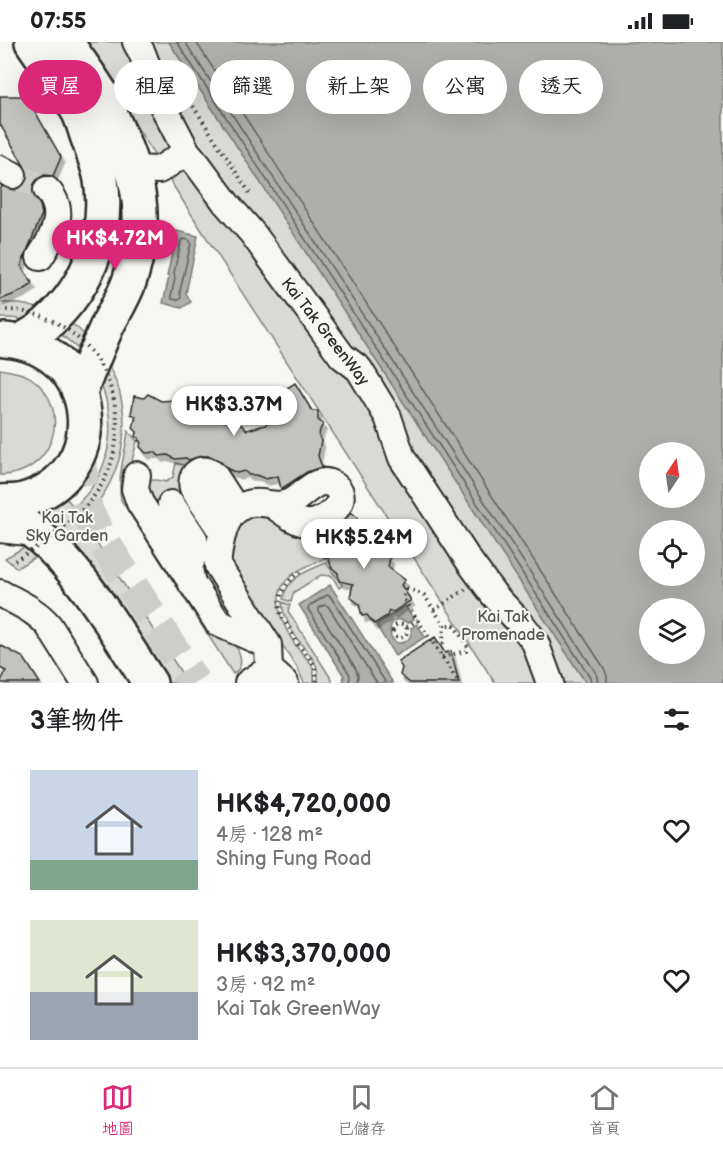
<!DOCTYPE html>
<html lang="zh-TW">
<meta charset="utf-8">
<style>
:root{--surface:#fff;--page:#f2f2f2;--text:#202124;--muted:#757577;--line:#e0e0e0;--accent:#db2777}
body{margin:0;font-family:"Balsamiq Sans","LXGW WenKai TC",sans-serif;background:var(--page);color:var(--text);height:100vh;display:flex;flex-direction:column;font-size:22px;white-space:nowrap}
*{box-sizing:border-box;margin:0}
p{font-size:20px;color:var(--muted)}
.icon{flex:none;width:33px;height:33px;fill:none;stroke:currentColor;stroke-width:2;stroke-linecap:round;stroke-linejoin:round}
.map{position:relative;height:641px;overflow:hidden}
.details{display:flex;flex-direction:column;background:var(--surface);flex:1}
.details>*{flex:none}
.guide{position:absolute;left:18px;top:18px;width:687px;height:54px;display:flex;gap:12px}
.needle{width:39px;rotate:13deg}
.controls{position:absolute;left:639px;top:400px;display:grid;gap:12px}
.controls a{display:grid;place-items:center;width:66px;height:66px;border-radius:50%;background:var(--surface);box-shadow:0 6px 24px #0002;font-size:30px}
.price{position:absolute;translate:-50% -51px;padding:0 14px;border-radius:21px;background:#fff;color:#222;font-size:20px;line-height:39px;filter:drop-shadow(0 2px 3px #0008)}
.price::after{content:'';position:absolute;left:50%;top:36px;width:18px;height:14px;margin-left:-9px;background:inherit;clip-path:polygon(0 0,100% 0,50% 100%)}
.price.active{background:var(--accent);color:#fff}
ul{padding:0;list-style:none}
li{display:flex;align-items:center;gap:18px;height:150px;padding:0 30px}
li span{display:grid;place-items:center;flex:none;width:168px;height:120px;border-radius:0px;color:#555}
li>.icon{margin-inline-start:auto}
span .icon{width:72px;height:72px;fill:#fffc;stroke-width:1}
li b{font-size:26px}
h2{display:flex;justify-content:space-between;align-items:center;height:72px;padding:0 30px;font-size:26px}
.tag{padding:0 21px;border-radius:27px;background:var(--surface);box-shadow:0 6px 24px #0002;font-size:21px;line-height:54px}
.tag.active{background:var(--accent);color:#fff}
.status{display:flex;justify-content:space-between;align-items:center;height:42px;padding:0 30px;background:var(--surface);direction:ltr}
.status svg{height:16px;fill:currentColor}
.tabs{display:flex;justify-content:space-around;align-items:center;height:84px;border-top:2px solid var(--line);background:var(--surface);font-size:16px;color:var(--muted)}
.tabs a{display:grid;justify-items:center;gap:3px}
.tabs .active{color:var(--accent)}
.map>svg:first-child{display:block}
.green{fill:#d9d9d5;stroke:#828280;stroke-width:1.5}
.water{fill:#aeaeab;stroke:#7a7a78;stroke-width:1.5;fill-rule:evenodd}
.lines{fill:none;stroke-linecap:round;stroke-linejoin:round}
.shore{stroke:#5f5f5e;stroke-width:1.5}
.building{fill:#c3c3c0;stroke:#2b2b2b;stroke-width:1.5;filter:url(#shadow)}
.minor-tunnel{stroke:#cdcdca;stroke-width:26;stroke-dasharray:26 13;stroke-linecap:butt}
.major-tunnel{stroke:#cdcdca;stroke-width:33;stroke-dasharray:33 16;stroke-linecap:butt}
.minor-casing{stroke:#2b2b2b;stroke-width:30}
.major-casing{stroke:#2b2b2b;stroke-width:38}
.path{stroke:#2b2b2b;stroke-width:4;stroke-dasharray:1.5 4.5;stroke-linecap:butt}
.minor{stroke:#f6f6f2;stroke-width:26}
.major{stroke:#f6f6f2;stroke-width:33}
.path-bridge{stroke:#2b2b2b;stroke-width:4;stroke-dasharray:1.5 4.5;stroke-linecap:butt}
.labels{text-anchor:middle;stroke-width:4.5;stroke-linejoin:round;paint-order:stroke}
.street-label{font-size:16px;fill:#2b2b2b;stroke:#f6f6f2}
.park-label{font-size:16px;fill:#565656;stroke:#f6f6f2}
</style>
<div class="status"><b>07:55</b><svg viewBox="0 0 49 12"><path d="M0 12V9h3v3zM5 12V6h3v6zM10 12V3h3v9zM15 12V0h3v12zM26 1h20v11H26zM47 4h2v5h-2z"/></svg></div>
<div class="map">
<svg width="723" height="641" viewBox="0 0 723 641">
<defs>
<filter id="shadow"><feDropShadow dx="3.5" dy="6" stdDeviation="0" flood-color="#0004"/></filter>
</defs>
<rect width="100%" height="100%" fill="#f6f6f2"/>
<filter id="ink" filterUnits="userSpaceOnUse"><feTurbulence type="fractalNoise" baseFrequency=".0167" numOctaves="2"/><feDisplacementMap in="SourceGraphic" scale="12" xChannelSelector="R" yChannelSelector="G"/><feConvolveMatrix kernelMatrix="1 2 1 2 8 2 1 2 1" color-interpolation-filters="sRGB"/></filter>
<g filter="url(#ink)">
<path class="green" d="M84,0H169L586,641H495L186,164Z
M0,261C17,260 33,264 49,270C72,279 84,290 99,309C139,361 129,434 82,478L188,641H150L43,510L17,526L5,516L23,506L50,486L43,470L44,464L60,453L66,456L74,465C148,401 99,272 0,276Z
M0,327C11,329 22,330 31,336C75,367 53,434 0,433Z
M128,389L137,399L127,439L238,608C242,617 243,626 233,632L121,458C117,432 125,414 128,389Z
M176,421L184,423L183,432L211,484L235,571L219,559L203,535L176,451L158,462L180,497V499L178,500L176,499L145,444C150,435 158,438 166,440L173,435Z
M253,473H264L312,491L328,514C316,522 302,524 291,534C268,553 281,580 294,601C304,617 316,618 314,641H304L298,627L232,525C228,512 232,487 243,477C246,475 250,474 253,473Z
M326,521L342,543L339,546L332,534L321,533L294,550L291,560L283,557C287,535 307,529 326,521Z
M282,560L290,563L288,569L332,638V641H318C320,619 310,615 299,599C292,590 282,571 282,560Z"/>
<path class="water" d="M169,0H723V641H586ZM650,411H694V456H650ZM650,489H694V534H650ZM650,567H694V612H650Z
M177,189L198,194L186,251L191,260L182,266L163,261L169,235L167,234Z
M330,543L393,641H343L344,634L299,563Z
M405,564L414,577L408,581C383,566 386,611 406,599C411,596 412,591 411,586L417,582L425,595L395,614L376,583Z"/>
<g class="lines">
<path class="shore" d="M177,0L590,635L591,641
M185,0L596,631L598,641
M196,0L604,626L607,634V641
M183,197L189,198L191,201L180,249L181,256L178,258L172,257L171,254L175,237L174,231L181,199Z
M349,641L350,634L349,631L308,567L309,564L327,553L330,554L386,641
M357,641L358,634L356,627L319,570V566L324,563L328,564L377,641"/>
</g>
<path class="building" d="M0,54H26L61,115L53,134L45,133L39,136L34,141L0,82Z
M26,140L33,142L32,150L40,163L42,172L21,224L33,242L22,249L0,258V149L2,144L15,148L21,146Z
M295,341L312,369H318V378L323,382L320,388L319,394L321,399L318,414L322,425L307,430L281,447L278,434L266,437L256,433H249L244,429L237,431L228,427L218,418L210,414H201L189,418L186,416L175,417L168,413L159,414L155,410L146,411L140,405L141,399H138L139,396L136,395L137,390L133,386L136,374L131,372L134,354L144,356L148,352L161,359L175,358L176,363L196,368L200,363L213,371V376L224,378L229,381L240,382L247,388L265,383L273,376L295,373L279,351Z
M351,470L357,475L356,483L369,494L376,504L390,516L388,525L405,538L401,543L411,558L393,570L389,569L387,574L374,582L367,573L362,574L359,562L350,555L353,542L339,539L338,531L331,525L329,516L324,515L322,507L315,501L314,496L325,492L335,487L344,479Z
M435,595L445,611L451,609L459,641H410L400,633L402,626L398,619Z
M0,603L24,616L40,641H0L6,629L0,626Z"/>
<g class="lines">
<path class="minor-tunnel" d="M13,133L41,144L47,148"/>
<path class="major-tunnel" d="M79,411L83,449L87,469L99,493L194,641"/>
<defs>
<path id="minor" d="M136,0L142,11L162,62L187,110L198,123L226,161L253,192L342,314L359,327L388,375L402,416L469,519L494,553L522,583L535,600L550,641
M0,127L13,133
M134,127L159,128L187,110
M40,215C54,194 67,169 47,148
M137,433L135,447L140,461L218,581L268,603L269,627L285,641
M171,462L194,497L195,507L189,526L192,542
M0,487L36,491
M223,491L193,446C189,431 203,423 214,433L236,467
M0,551C18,561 36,568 49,584L85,641
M268,603L218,524C217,517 219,509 220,502C224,483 230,465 252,461C264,459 276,466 288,461C302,456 316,433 332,442C357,457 322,484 305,481C294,479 282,469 273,463
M248,641L269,627"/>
<path id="major" d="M66,0C78,18 91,35 102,53C107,63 111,73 115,82C140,136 149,179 130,237C125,253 116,267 108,282C98,304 89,327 80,350
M19,300C26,296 33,292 39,288C84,253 110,195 101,138C99,125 93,112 89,99C85,89 83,78 78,69C65,46 47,22 32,0
M0,460C7,459 16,460 23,458C113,434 102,306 5,298
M0,464C17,478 36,490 51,505C91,544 119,594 150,641"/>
</defs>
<use href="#minor" class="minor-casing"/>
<use href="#major" class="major-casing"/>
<path class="path" d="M180,44L251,153
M300,530C285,540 274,557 282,575C284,579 288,583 290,587C292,591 294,596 296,600C307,615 318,619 316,641
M407,546L424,553L444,583L443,601L432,600L403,556Z
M434,568L466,547
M393 589a7 7 0 1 1 14 0a7 7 0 1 1-14 0Z
M407,585L418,578
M433,601L459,641
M442,615L466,609L468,605L454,583H444"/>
<use href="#minor" class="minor"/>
<use href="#major" class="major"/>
<path class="path-bridge" d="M0,268C90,265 144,363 103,440C84,475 44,501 11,521"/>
</g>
</g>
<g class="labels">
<g class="street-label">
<text transform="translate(326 289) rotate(52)" y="6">Kai Tak GreenWay</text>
</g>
<g class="park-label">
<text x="67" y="481">Kai Tak<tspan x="67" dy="18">Sky Garden</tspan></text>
<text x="503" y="580">Kai Tak<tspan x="503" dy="18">Promenade</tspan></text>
</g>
</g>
</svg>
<div class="controls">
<a><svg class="needle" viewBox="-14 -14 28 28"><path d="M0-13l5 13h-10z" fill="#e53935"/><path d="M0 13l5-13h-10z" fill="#757577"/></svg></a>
<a><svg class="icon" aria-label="locate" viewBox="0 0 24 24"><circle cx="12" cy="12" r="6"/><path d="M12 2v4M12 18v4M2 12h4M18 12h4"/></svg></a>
<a><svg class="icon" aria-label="layers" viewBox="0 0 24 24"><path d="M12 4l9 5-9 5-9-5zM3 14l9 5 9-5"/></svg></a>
</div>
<b class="price active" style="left:115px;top:229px">HK$4.72M</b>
<b class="price" style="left:234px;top:395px">HK$3.37M</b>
<b class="price" style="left:364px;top:528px">HK$5.24M</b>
<div class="guide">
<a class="tag active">買屋</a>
<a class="tag">租屋</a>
<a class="tag">篩選</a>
<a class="tag">新上架</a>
<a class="tag">公寓</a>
<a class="tag">透天</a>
</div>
</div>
<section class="details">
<h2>3筆物件<svg class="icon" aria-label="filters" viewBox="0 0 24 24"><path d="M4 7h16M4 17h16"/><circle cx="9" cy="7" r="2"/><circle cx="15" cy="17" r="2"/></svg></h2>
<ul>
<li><span style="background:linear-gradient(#c9d6e8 75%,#7fa58c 0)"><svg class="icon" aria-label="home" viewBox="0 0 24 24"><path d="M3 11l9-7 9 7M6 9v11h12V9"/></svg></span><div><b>HK$4,720,000</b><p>4房 · 128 m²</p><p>Shing Fung Road</p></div><svg class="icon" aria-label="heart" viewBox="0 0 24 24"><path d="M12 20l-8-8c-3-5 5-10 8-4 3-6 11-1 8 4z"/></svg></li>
<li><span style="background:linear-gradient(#dfe7d0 60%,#9aa5b1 0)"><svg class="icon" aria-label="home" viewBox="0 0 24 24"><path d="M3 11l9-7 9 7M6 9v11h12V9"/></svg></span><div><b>HK$3,370,000</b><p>3房 · 92 m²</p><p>Kai Tak GreenWay</p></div><svg class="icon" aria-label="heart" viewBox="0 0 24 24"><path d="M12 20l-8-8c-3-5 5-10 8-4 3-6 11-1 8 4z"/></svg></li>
</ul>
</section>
<nav class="tabs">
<a class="active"><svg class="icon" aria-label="map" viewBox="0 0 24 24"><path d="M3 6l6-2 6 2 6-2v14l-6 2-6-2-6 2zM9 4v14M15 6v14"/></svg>地圖</a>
<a><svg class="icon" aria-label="saved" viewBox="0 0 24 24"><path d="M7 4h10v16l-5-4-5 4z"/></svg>已儲存</a>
<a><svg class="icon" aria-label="home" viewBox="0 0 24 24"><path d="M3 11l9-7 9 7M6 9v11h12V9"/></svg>首頁</a>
</nav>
